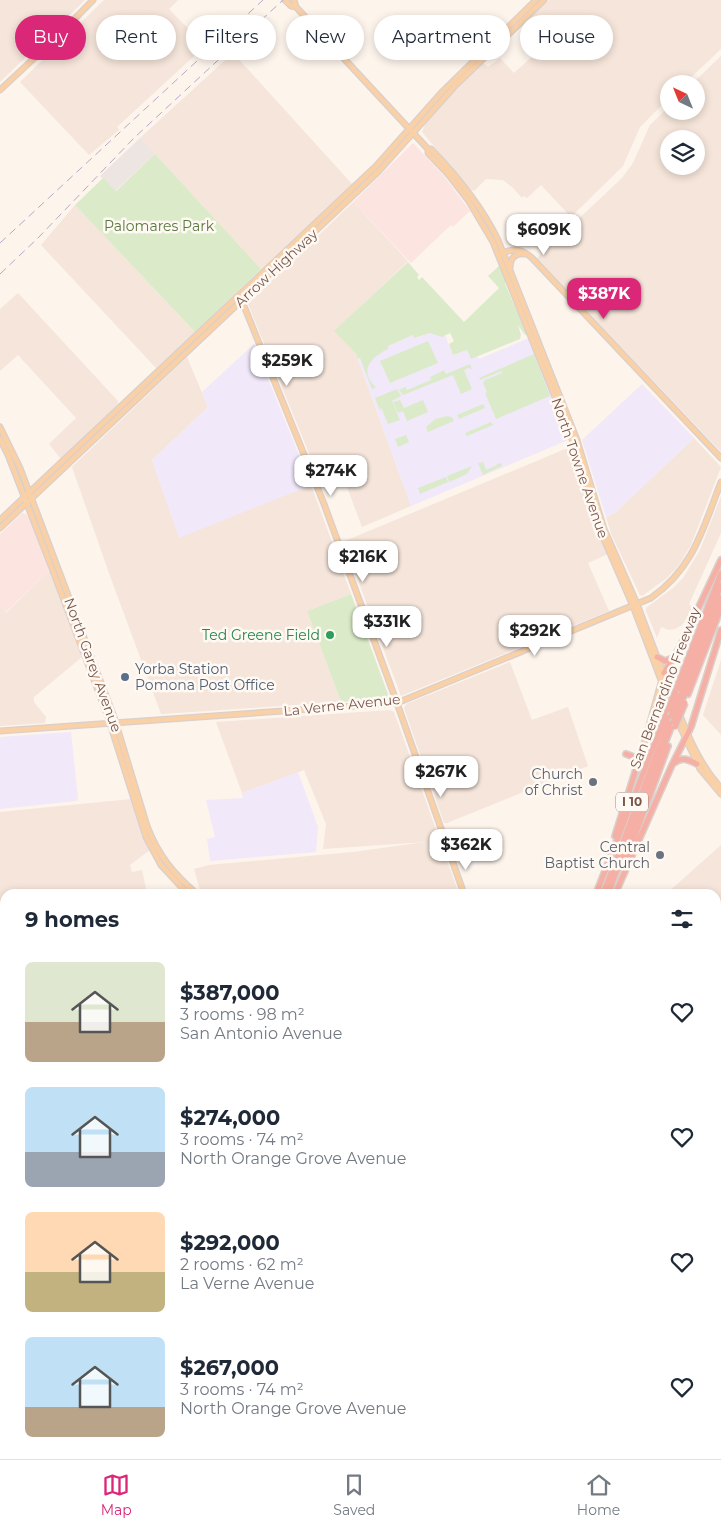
<!DOCTYPE html>
<meta charset="utf-8">
<style>
:root{--surface:#fff;--page:#f2f2f3;--text:#1f2937;--muted:#747a83;--line:#e0e1e3;--accent:#db2777}
body{margin:0;font-family:Montserrat,sans-serif;background:var(--page);color:var(--text);height:100vh;display:flex;flex-direction:column;font-size:19px;white-space:nowrap}
*{box-sizing:border-box;margin:0}
p{font-size:16px;color:var(--muted)}
.icon{flex:none;width:28px;height:28px;fill:none;stroke:currentColor;stroke-width:2;stroke-linecap:round;stroke-linejoin:round}
.map{position:relative;flex:1;overflow:hidden}
.side{position:absolute;left:0px;top:889px;width:721px;height:571px;display:flex;flex-direction:column;background:var(--surface);border-radius:15px 15px 0 0;box-shadow:0 2px 8px #0003}
.side>*{flex:none}
.hud{position:absolute;left:15px;top:15px;width:691px;height:45px;display:flex;gap:10px}
.needle{width:32px;rotate:317deg}
.buttons{position:absolute;left:660px;top:75px;display:grid;gap:10px}
.buttons a{display:grid;place-items:center;width:45px;height:45px;border-radius:50%;background:var(--surface);box-shadow:0 2px 8px #0003;font-size:25px}
.price{position:absolute;translate:-50% -42px;padding:0 11px;border-radius:10px;background:#fff;color:#222;font-size:16px;line-height:32px;filter:drop-shadow(0 1px 2px #0008)}
.price::after{content:'';position:absolute;left:50%;top:30px;width:15px;height:11px;margin-left:-8px;background:inherit;clip-path:polygon(0 0,100% 0,50% 100%)}
.price.selected{background:var(--accent);color:#fff}
ul{padding:0;list-style:none}
li{display:flex;align-items:center;gap:15px;height:125px;padding:0 25px}
li span{display:grid;place-items:center;flex:none;width:140px;height:100px;border-radius:8px;color:#555}
li>.icon{margin-inline-start:auto}
span .icon{width:60px;height:60px;fill:#fffc;stroke-width:1}
li b{font-size:21px}
h2{display:flex;justify-content:space-between;align-items:center;height:60px;padding:0 25px;font-size:21px}
.chip{padding:0 18px;border-radius:22px;background:var(--surface);box-shadow:0 2px 8px #0003;font-size:18px;line-height:45px}
.chip.selected{background:var(--accent);color:#fff}
.tab-bar{display:flex;justify-content:space-around;align-items:center;height:70px;border-top:1px solid var(--line);background:var(--surface);font-size:14px;color:var(--muted)}
.tab-bar a{display:grid;justify-items:center;gap:2px}
.tab-bar .selected{color:var(--accent)}
.map>svg:first-child{display:block}
.residential{fill:#f5e5da;fill-rule:evenodd}
.commercial{fill:#fce5e0}
.industrial{fill:#ede5e1}
.education{fill:#f1e8fa}
.green{fill:#dbebca}
.lines{fill:none;stroke-linecap:round;stroke-linejoin:round}
.stream{stroke:#a6d7d9;stroke-width:1}
.minor-casing{stroke:#d2bdb3;stroke-width:5.5}
.major-casing{stroke:#d9d0cd;stroke-width:7}
.highway-casing{stroke:#d9d0cd;stroke-width:8}
.minor{stroke:#fff;stroke-width:3}
.major{stroke:#fad0a6;stroke-width:4.5}
.highway{stroke:#f6afa4;stroke-width:5}
.rail{stroke:#b6a9c8;stroke-width:1;stroke-dasharray:8 5;stroke-linecap:butt}
.highway-bridge-casing{stroke:#d9d0cd;stroke-width:8;stroke-linecap:butt}
.highway-bridge{stroke:#f6afa4;stroke-width:5}
.leisure-dot{fill:#2e9e5b;stroke:#fff9f3;stroke-width:2}
.service-dot{fill:#5c6f8a;stroke:#fff9f3;stroke-width:2}
.worship-dot{fill:#6b7280;stroke:#fff9f3;stroke-width:2}
.labels{text-anchor:middle;stroke-width:5;stroke-linejoin:round;paint-order:stroke}
.shield{fill:#fff9f3;stroke:#a18880;stroke-width:1}
.shield-label{font-size:12px;font-weight:bold;fill:#79584e}
.park-label{font-size:14px;fill:#597942;stroke:#fff9f3}
.street-label{font-size:14px;fill:#79584e;stroke:#fff9f3}
.leisure-label{font-size:14px;fill:#27864d;stroke:#fff9f3;text-anchor:end}
.service-label{font-size:14px;fill:#4e5e75;stroke:#fff9f3;text-anchor:start}
.worship-label{font-size:14px;fill:#5b616d;stroke:#fff9f3;text-anchor:end}
</style>
<div class="map">
<svg width="721" height="1459" viewBox="0 0 721 1459">
<rect width="100%" height="100%" fill="#fdf4ec"/>
<path class="residential" d="M0,0H85L0,82Z
M104,0H178L169,9L205,46L117,127L119,130L89,155L20,82Z
M549,0H721V49L684,84H669V98L640,127L623,166L571,217L541,185L527,198L524,196L522,198L512,187L503,180L486,179L474,191L471,190L422,132L425,125L451,95L483,63L488,67L500,58L514,73L546,44L525,23Z
M233,53L352,184L261,269L140,138Z
M721,56V452L537,258L622,178L633,163L650,125L669,107V111H696V84H692ZM669,139H696V166H669Z
M353,202L408,261L335,331L356,354L411,506L362,527L341,471L320,480L248,304Z
M75,205L195,332L156,368L41,245Z
M18,293L118,401V404L61,459L49,444L76,418L18,355L0,371V309Z
M187,357L208,407L152,460L179,537L311,485L351,594L307,611L341,702L161,714L110,576L72,467Z
M694,438L721,467L691,545L679,565L667,578L642,596L640,595L612,536L606,517L616,512Z
M570,447L573,449L588,501L608,554L588,563L609,611L401,696L345,545V541Z
M721,496V533L689,604L692,607L687,618L682,625L675,629L669,630L661,627L657,638L646,611V608L673,588L683,578L700,550Z
M49,571L82,657L34,697V702L46,717L45,723L0,726V607L6,613Z
M721,660V735L703,715Z
M510,662L532,720L568,707L588,766L447,823H444L404,708L406,704Z
M390,710L394,712L459,894L201,893L194,869L209,865L353,852L425,842L323,849L326,824L304,770L242,793L216,722Z
M131,799L150,850L130,865L132,872L142,870L147,894H5V986L0,987V812Z
M721,845V1045L716,1046V894H666Z
M5,993V1169L0,1166V994Z
M721,1055V1256L716,1260V1057Z
M721,1269V1378L716,1374V1274Z
M413,1455H454L452,1459H412Z
M604,1455H656L652,1459H608Z"/>
<path class="commercial" d="M413,143L444,176L470,211L453,227L451,225L411,263L353,202Z
M22,513L26,514L30,519L49,571L5,613L0,607V534Z"/>
<path class="industrial" d="M140,138L155,154L115,191L100,176Z"/>
<path class="education" d="M430,333L442,336L445,335L453,355L467,350L478,357L479,359L529,338L552,395L568,435V440L411,506L358,359L413,335L415,338Z
M254,344L311,485L179,538L152,460L208,407L202,392Z
M642,384L694,438L616,512L606,517L582,440Z
M71,732L78,799L76,801L0,809V737Z
M298,772L318,827L316,852L210,861L207,839L215,837L206,800L243,798L242,793Z"/>
<path class="green" d="M155,154L261,269L195,332L75,205L103,178L116,191Z
M408,262L419,275L417,277L419,280L422,277L464,322L499,288L488,276L500,265L506,282L505,284L527,334L525,335L518,325L521,335L520,339L471,359L467,350L453,355L449,344L454,341L450,333L442,337L430,333L414,338L413,335L388,346V349C371,357 358,371 376,387L372,389L360,358L358,359L356,354L334,331Z
M428,341L438,363L390,383L380,361Z
M534,354L550,396L496,419L485,393L487,392L483,383L485,380L502,373V371L480,380L479,378Z
M470,364L472,369L468,368L464,370L472,389L461,394L453,375L403,395L399,390L405,387L407,390L431,380L430,377L444,370L446,374Z
M397,389L401,396L392,401L400,420L388,424L381,407L380,411L375,398Z
M400,400L404,408L423,400L428,412L407,421L403,411L398,413L393,402Z
M483,404L485,408L459,419L457,415Z
M447,416L452,417L454,421L428,432L426,427L435,419Z
M491,422L493,425L467,436L465,433Z
M406,435L409,442L398,447L395,439Z
M483,462L486,470L497,465V463L499,464L501,463L502,466L483,475L478,463Z
M472,466L467,474L449,482L447,476Z
M446,477L448,482L420,494L418,488Z
M351,594L388,694L386,699L341,702L307,611Z
M92,1455H333L336,1459H91Z"/>
<g class="lines">
<path class="stream" d="M0,1214L5,1215
M322,1455L324,1459"/>
<defs>
<path id="minor" d="M599,1455L603,1459
M670,1455L674,1459
M457,1459L459,1455
M659,1459L663,1455"/>
<path id="major" d="M285,0L291,6L296,7
M294,0L296,7L428,149V153L448,174L468,200L493,242L573,442L600,530L633,606L670,704
M0,90L56,38L93,0
M428,149H431C458,177 481,205 498,240L577,440L604,529L637,604L673,699
M502,253C515,248 523,249 533,259L721,458
M510,268C510,258 515,253 525,254
M238,300L244,306L324,504L397,703L464,894
M0,427L20,468L114,717L147,826C158,855 173,873 197,894
M0,439L8,455L48,558L108,717L146,837L161,865L188,894
M0,520L376,166L441,93L536,0
M0,528L378,172L456,85L544,0
M679,713C690,741 701,766 721,788
M677,720L700,769L721,794
M0,731L397,703L651,598C694,568 703,528 721,482
M643,747L662,679
M0,1172L5,1175
M0,1179L5,1182
M0,1315L5,1314
M716,1400L721,1404
M716,1407L721,1410
M336,1455L339,1459
M345,1455L349,1459"/>
<path id="highway" d="M657,657L665,661L673,658
M664,673L680,647L721,560
M676,690L721,573
M688,694L721,608
M679,695L721,585
M683,698L721,598
M626,754L634,757L638,763
M674,763C682,756 689,760 697,764
M615,836L643,747
M625,863L668,746
M596,894L668,710
M603,894L671,716
M608,894L673,722
M615,894L672,765L691,727L721,630
M375,1459L377,1455
M381,1459L383,1455
M385,1459L387,1455
M390,1459L392,1455"/>
</defs>
<use href="#minor" class="minor-casing"/>
<use href="#major" class="major-casing"/>
<use href="#highway" class="highway-casing"/>
<use href="#minor" class="minor"/>
<use href="#major" class="major"/>
<use href="#highway" class="highway"/>
<path class="rail" d="M0,243L263,0
M0,274L38,238L134,138L283,0"/>
<defs>
<path id="highway-bridge" d="M668,710L676,690
M671,716L679,695
M673,722L683,698
M675,727L685,703"/>
</defs>
<use href="#highway-bridge" class="highway-bridge-casing"/>
<use href="#highway-bridge" class="highway-bridge"/>
</g>
<circle class="leisure-dot" cx="330" cy="635" r="5"/>
<circle class="service-dot" cx="125" cy="677" r="5"/>
<g class="worship-dot">
<circle cx="593" cy="782" r="5"/>
<circle cx="660" cy="855" r="5"/>
</g>
<g class="labels">
<rect class="shield" x="616" y="792.5" width="32" height="19" rx="4"/>
<g class="shield-label">
<text x="632" y="806">I 10</text>
</g>
<g class="park-label">
<text x="159" y="231">Palomares Park</text>
</g>
<g class="street-label">
<text transform="translate(276 268) rotate(-43)" y="5">Arrow Highway</text>
<text transform="translate(580 468) rotate(71)" y="5">North Towne Avenue</text>
<text transform="translate(93 665) rotate(70)" y="5">North Garey Avenue</text>
<text transform="translate(665 688) rotate(-69)" y="5">San Bernardino Freeway</text>
<text transform="translate(342 705) rotate(-6)" y="5">La Verne Avenue</text>
</g>
<g class="leisure-label">
<text x="320" y="640">Ted Greene Field</text>
</g>
<g class="service-label">
<text x="135" y="674">Yorba Station<tspan x="135" dy="16">Pomona Post Office</tspan></text>
</g>
<g class="worship-label">
<text x="583" y="779">Church<tspan x="583" dy="16">of Christ</tspan></text>
<text x="650" y="852">Central<tspan x="650" dy="16">Baptist Church</tspan></text>
</g>
</g>
</svg>
<div class="buttons">
<a><svg class="needle" viewBox="-14 -14 28 28"><path d="M0-13l5 13h-10z" fill="#e53935"/><path d="M0 13l5-13h-10z" fill="#747a83"/></svg></a>
<a><svg class="icon" aria-label="layers" viewBox="0 0 24 24"><path d="M12 4l9 5-9 5-9-5zM3 14l9 5 9-5"/></svg></a>
</div>
<b class="price" style="left:544px;top:256px">$609K</b>
<b class="price selected" style="left:604px;top:320px">$387K</b>
<b class="price" style="left:287px;top:387px">$259K</b>
<b class="price" style="left:331px;top:497px">$274K</b>
<b class="price" style="left:363px;top:583px">$216K</b>
<b class="price" style="left:387px;top:648px">$331K</b>
<b class="price" style="left:535px;top:657px">$292K</b>
<b class="price" style="left:441px;top:798px">$267K</b>
<b class="price" style="left:466px;top:871px">$362K</b>
<div class="hud">
<a class="chip selected">Buy</a>
<a class="chip">Rent</a>
<a class="chip">Filters</a>
<a class="chip">New</a>
<a class="chip">Apartment</a>
<a class="chip">House</a>
</div>
<section class="side">
<h2>9 homes<svg class="icon" aria-label="filters" viewBox="0 0 24 24"><path d="M4 7h16M4 17h16"/><circle cx="9" cy="7" r="2"/><circle cx="15" cy="17" r="2"/></svg></h2>
<ul>
<li><span style="background:linear-gradient(#dfe7d0 60%,#b9a48a 0)"><svg class="icon" aria-label="home" viewBox="0 0 24 24"><path d="M3 11l9-7 9 7M6 9v11h12V9"/></svg></span><div><b>$387,000</b><p>3 rooms · 98 m²</p><p>San Antonio Avenue</p></div><svg class="icon" aria-label="heart" viewBox="0 0 24 24"><path d="M12 20l-8-8c-3-5 5-10 8-4 3-6 11-1 8 4z"/></svg></li>
<li><span style="background:linear-gradient(#bfe0f5 65%,#9aa5b1 0)"><svg class="icon" aria-label="home" viewBox="0 0 24 24"><path d="M3 11l9-7 9 7M6 9v11h12V9"/></svg></span><div><b>$274,000</b><p>3 rooms · 74 m²</p><p>North Orange Grove Avenue</p></div><svg class="icon" aria-label="heart" viewBox="0 0 24 24"><path d="M12 20l-8-8c-3-5 5-10 8-4 3-6 11-1 8 4z"/></svg></li>
<li><span style="background:linear-gradient(#ffd9b3 60%,#c2b280 0)"><svg class="icon" aria-label="home" viewBox="0 0 24 24"><path d="M3 11l9-7 9 7M6 9v11h12V9"/></svg></span><div><b>$292,000</b><p>2 rooms · 62 m²</p><p>La Verne Avenue</p></div><svg class="icon" aria-label="heart" viewBox="0 0 24 24"><path d="M12 20l-8-8c-3-5 5-10 8-4 3-6 11-1 8 4z"/></svg></li>
<li><span style="background:linear-gradient(#bfe0f5 70%,#b9a48a 0)"><svg class="icon" aria-label="home" viewBox="0 0 24 24"><path d="M3 11l9-7 9 7M6 9v11h12V9"/></svg></span><div><b>$267,000</b><p>3 rooms · 74 m²</p><p>North Orange Grove Avenue</p></div><svg class="icon" aria-label="heart" viewBox="0 0 24 24"><path d="M12 20l-8-8c-3-5 5-10 8-4 3-6 11-1 8 4z"/></svg></li>
</ul>
</section>
</div>
<nav class="tab-bar">
<a class="selected"><svg class="icon" aria-label="map" viewBox="0 0 24 24"><path d="M3 6l6-2 6 2 6-2v14l-6 2-6-2-6 2zM9 4v14M15 6v14"/></svg>Map</a>
<a><svg class="icon" aria-label="saved" viewBox="0 0 24 24"><path d="M7 4h10v16l-5-4-5 4z"/></svg>Saved</a>
<a><svg class="icon" aria-label="home" viewBox="0 0 24 24"><path d="M3 11l9-7 9 7M6 9v11h12V9"/></svg>Home</a>
</nav>
